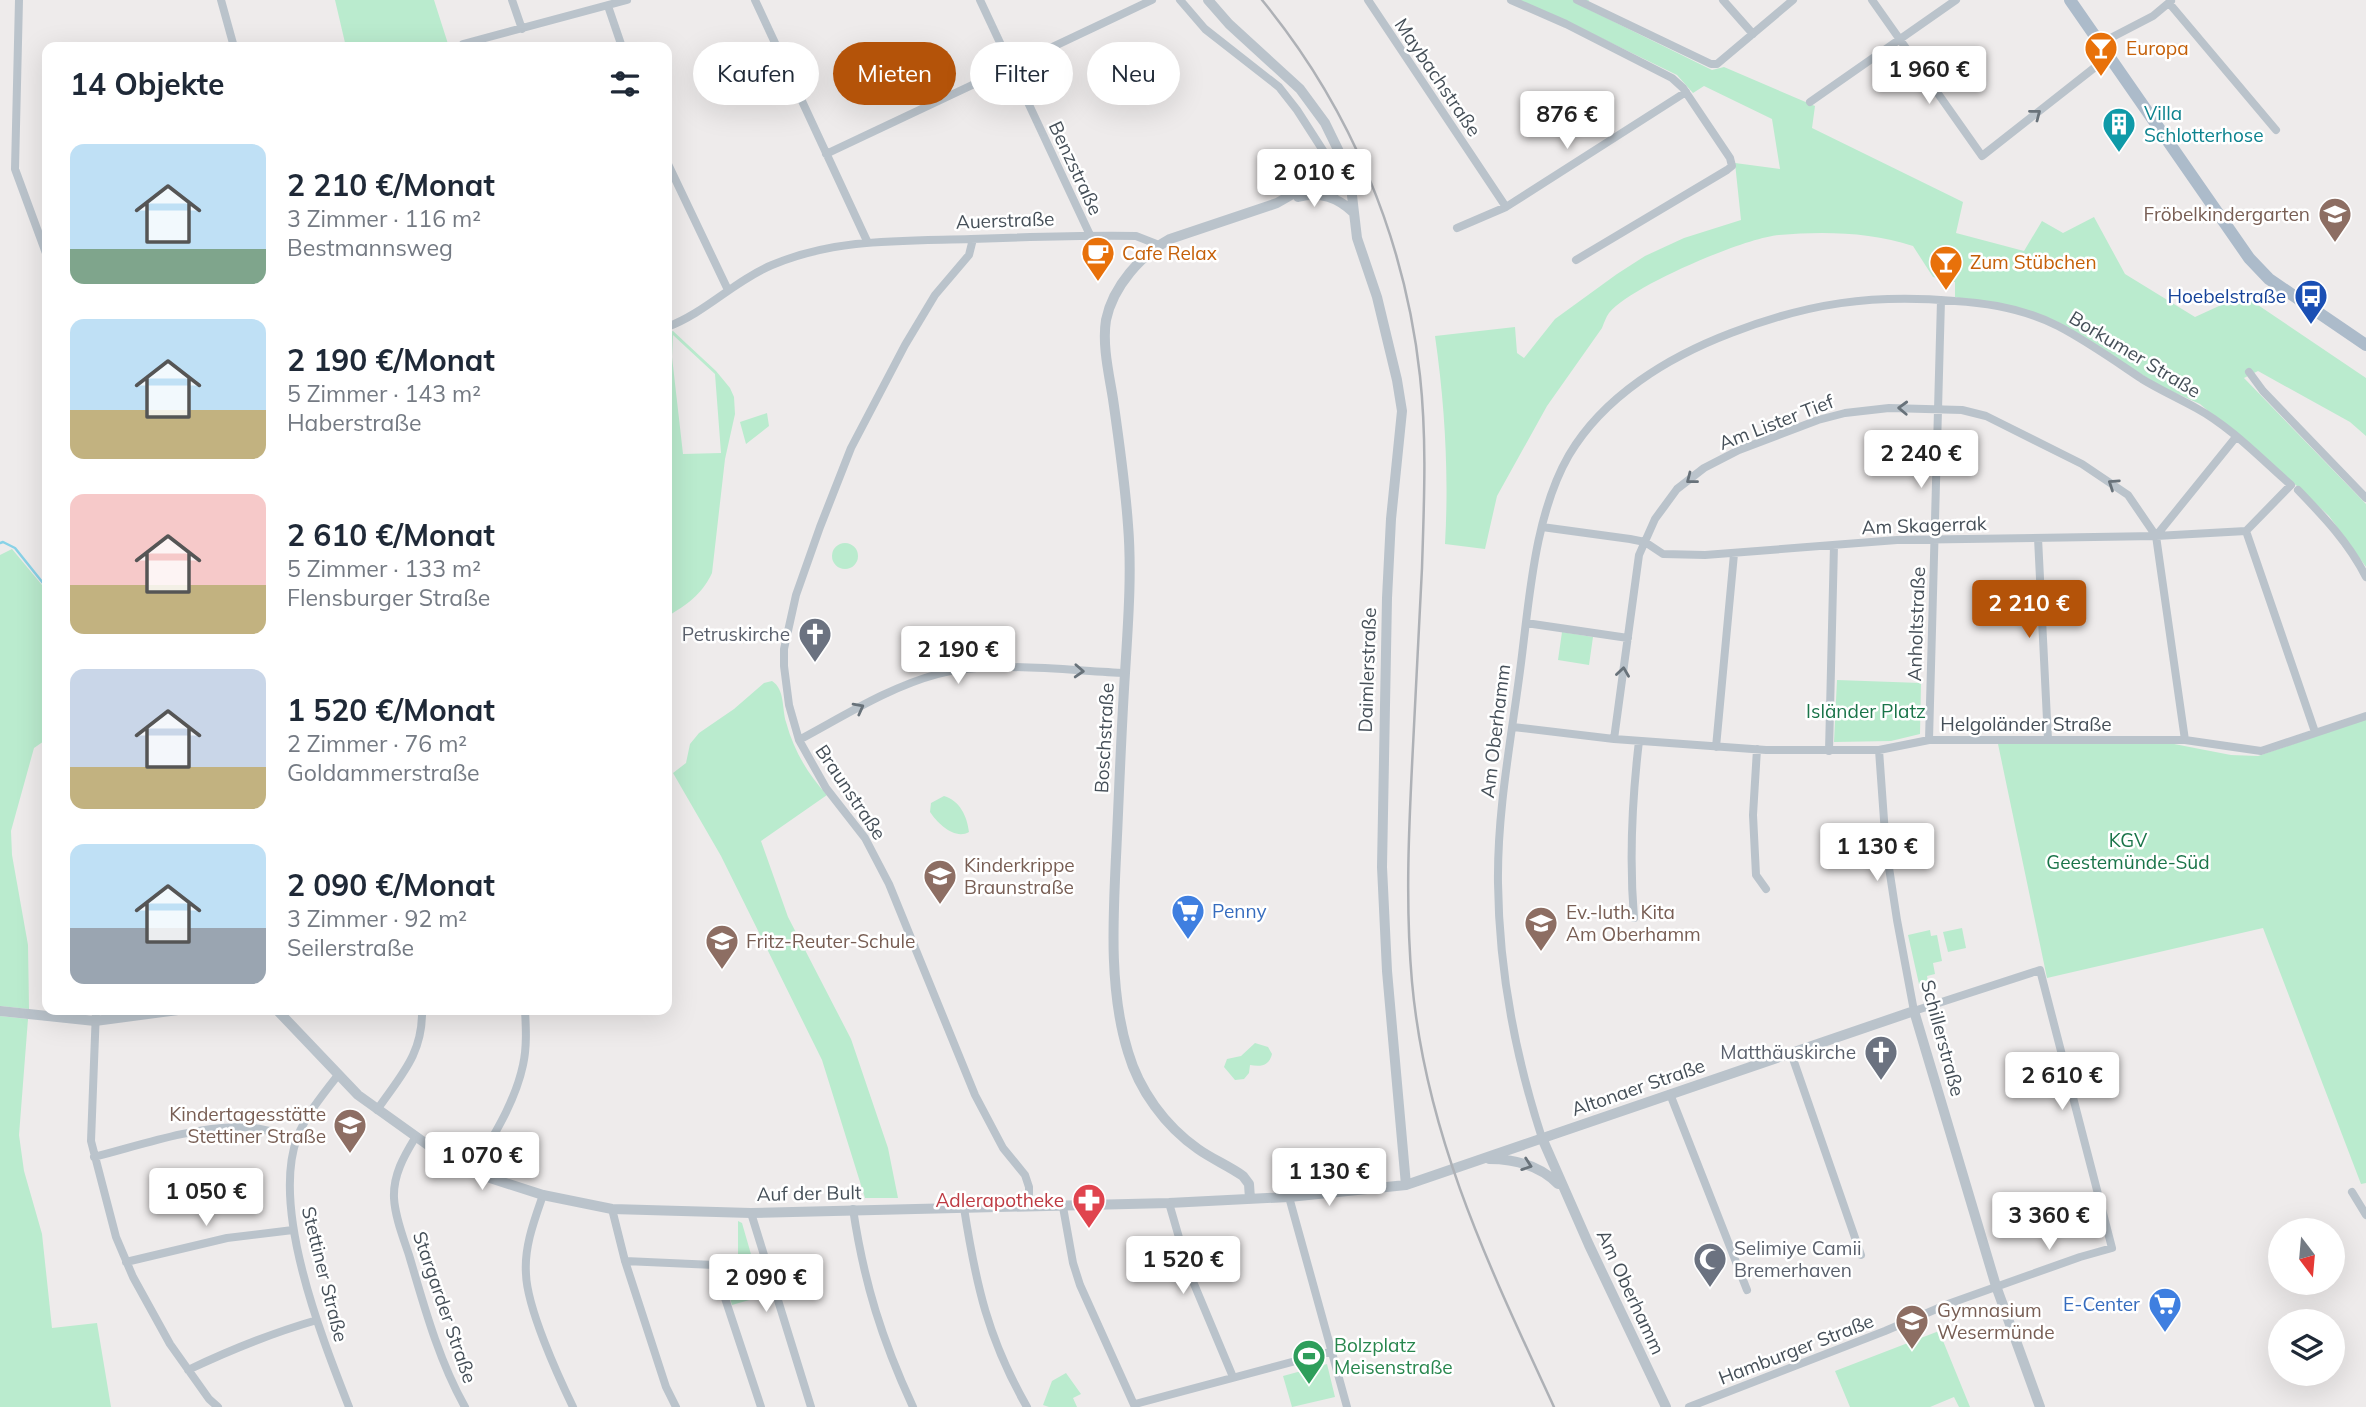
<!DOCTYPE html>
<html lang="de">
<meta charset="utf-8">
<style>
:root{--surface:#fff;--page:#f2f2f3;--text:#1f2937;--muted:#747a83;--accent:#b45309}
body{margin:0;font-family:Mulish,sans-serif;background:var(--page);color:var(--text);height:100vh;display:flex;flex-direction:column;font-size:26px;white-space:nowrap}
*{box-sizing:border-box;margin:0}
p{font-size:23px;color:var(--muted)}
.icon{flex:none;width:38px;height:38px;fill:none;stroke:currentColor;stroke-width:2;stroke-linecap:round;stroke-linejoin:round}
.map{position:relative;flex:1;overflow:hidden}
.drawer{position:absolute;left:42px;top:42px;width:630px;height:973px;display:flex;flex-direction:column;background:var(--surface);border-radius:14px;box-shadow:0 7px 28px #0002}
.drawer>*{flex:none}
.guide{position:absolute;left:693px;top:42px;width:665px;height:63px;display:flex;gap:14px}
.needle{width:46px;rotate:164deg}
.fabs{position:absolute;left:2268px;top:1218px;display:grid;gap:14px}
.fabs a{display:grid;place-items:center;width:77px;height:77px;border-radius:50%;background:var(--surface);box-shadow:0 7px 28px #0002;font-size:35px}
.price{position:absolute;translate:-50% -60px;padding:0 16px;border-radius:7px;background:#fff;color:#222;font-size:23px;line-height:46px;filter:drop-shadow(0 2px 4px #0008)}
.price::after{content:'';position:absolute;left:50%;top:42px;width:21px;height:16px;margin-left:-10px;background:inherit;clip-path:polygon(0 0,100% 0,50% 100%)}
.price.on{background:var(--accent);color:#fff}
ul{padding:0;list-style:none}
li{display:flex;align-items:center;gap:21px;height:175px;padding:0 28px}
li span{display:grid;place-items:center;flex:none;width:196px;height:140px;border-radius:14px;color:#555}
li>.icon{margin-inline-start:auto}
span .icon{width:84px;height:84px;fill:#fffc;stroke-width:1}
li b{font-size:30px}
h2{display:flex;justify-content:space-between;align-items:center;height:84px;padding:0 28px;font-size:30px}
.chip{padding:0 24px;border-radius:32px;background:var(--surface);box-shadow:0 7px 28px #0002;font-size:24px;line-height:63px}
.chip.on{background:var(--accent);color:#fff}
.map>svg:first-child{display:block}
.green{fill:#baebce;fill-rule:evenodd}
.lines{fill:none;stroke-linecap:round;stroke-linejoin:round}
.stream{stroke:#89d2e7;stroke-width:2.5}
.minor{stroke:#bac3cb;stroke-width:8}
.tertiary{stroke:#bac3cb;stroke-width:10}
.primary{stroke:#acbbca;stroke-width:12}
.rail{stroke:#aeb1b6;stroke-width:2.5}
.oneway{stroke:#68727a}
.labels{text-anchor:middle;stroke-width:5;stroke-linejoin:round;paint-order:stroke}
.food-label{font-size:19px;fill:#c56008;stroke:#fff;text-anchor:start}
.street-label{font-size:19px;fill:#454f58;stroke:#fff}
.culture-label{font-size:19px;fill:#0d838f;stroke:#fff;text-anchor:start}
.education-label{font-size:19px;fill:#785e54;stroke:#fff;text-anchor:start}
.transit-label{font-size:19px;fill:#164399;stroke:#fff;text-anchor:end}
.worship-label{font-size:19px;fill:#5b616d;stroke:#fff;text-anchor:end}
.park-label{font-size:19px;fill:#1a7449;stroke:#fff}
.shop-label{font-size:19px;fill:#366cbe;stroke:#fff;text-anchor:start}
.health-label{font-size:19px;fill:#be3a42;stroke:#fff;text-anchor:end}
.leisure-label{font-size:19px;fill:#27864d;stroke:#fff;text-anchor:start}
</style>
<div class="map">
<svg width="2366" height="1407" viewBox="0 0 2366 1407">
<rect width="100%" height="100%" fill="#eeebeb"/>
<path class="green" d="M335,0H434L449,47H346Z
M1514,0H1589L1586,8L1712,70L1724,67L1815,106L1812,128L1963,202L1956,233L2024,251L2042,221L2063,233L2094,217L2125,274L2195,317L2243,295L2366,378V436L2350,422L2258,371L2244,378L2366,504V567L2329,516L2297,486L2200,404L2162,387L2058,322L1955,297V282L1933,277L1913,246C1871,232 1823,231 1779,235C1744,238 1631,286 1609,313C1606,317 1604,323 1602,328L1547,406L1497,496L1485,549L1445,544C1449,475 1445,405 1435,336L1515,327L1517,353L1524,358L1555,319L1617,274L1645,256L1684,238L1741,220L1735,163L1780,169L1772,119L1704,86L1693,93L1677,75L1566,21Z
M673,331L716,371L730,388L734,397L735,414L725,459L712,573C701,596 687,604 667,617V333ZM673,335L715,374L721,453L683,454L672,357Z
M767,413L769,426L746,444L740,422Z
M832 556a13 13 0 1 1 26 0a13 13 0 1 1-26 0Z
M12,549L47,591V739L34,748L11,831L12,855L28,945L29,1009L0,1006V555Z
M1562,632L1593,637L1589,665L1558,660Z
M1837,680L1921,683L1920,734L1891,741L1834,742Z
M772,681C785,689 782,709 786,722C794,751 807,773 827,795L761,841L788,917L851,1039L888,1148L898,1198H865L822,1060L721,856L673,773L686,763L690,744L699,733L734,709L764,683Z
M2366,719V1183L2361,1184L2263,928L2047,978L1998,744H2174L2231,755L2258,756Z
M944,796C960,801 967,816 969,832C955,840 938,824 930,812L931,803Z
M1962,928L1966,948L1948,952L1943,932Z
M1930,930L1931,936L1937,935L1942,961L1933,963L1935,974L1927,976L1928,982L1919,984L1908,935Z
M0,1016L28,1019L19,1135L24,1171L42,1234L52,1328L97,1323L111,1407H0Z
M1255,1043L1268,1047L1272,1054C1269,1066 1261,1067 1250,1065L1249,1073L1244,1079L1235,1080L1224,1067L1227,1059L1241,1056Z
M738,1221L742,1223L763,1296L732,1305L719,1262L738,1260Z
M1939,1331L1970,1407H1959L1954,1397L1930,1407H1850L1835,1371Z
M1327,1364L1335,1397L1292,1407L1283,1376Z
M1066,1373L1081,1394L1073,1398L1077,1407H1049L1043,1405L1052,1381Z"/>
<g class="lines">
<path class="stream" d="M0,543L3,542L15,548L47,588"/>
<path class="minor" d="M19,0L15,169L47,256
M221,0L234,47
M512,0L522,29
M755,0L867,241
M980,0L1090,235
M1180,0L1205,29L1279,87L1297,110L1324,152L1329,175V187L1335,198
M1368,0L1506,207
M1511,0L1566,24L1672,78L1683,88L1730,158L1732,166L1727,170L1576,260
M1577,0L1711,64H1717L1793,0
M1723,0L1753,34
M1872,0L1982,156L2108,57
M2169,3L2276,130
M608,6L622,47
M2099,44L2153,16L2171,1
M463,47V44L627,0
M1810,102L1956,0
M826,154L1152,0
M667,162L728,290
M1457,228L1506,207L1686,92
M973,239L969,255L935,295L905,345L851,448L820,527L796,595L784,649V666L789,705L799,740L826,788L865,838L889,884L975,1095L1003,1148L1025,1175L1029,1187V1207
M667,327C705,313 734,281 772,265C836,238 903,241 971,239C1026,237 1081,235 1136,236L1159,245
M2249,372L2263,391L2366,498
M2298,490C2324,517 2349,543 2366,577
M1542,527L1630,539L1645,542L1663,554L1705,555L1897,540L2156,536L2246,531L2291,485C2261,459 2231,427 2196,408C2178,398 2160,390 2142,379C2115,361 2087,341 2058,326C2027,310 1989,303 1955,301C1871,294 1809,303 1731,333C1668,357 1604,396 1569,455C1536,512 1530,591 1522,655C1513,730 1497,807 1498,883C1499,970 1515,1055 1542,1138
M2246,531L2315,732
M2156,536L2236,437
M2038,538L2048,740
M1526,623L1628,638
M1513,727L1614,739L1766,750H1879L1929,740H2185L2261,751L2366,716
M1614,739L1639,555L1655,519L1677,489L1704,468L1739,450L1781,434L1818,420L1845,413L1889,408L1962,410L1986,416L2082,464L2128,495L2156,536L2185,740
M799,740C844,716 889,687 938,674C989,660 1071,671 1125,673
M1929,740L1941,300
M1716,747L1734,554
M1757,749L1753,815L1756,875L1766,889
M1829,751L1834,545
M1634,918C1629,858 1632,800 1639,741
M96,1010L91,1141L116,1237L133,1277L170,1344L209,1399L218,1407
M1791,1053L1861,1255
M338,1075C323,1094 306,1115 297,1138C271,1210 322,1338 349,1407
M1670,1094L1747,1290
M377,1110C401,1075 423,1054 422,1010
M415,1138C404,1156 393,1175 394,1198C395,1217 403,1237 409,1255C424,1306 439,1361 465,1407
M94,1157C141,1145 189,1128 238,1127C258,1127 278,1133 297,1138
M473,1171C492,1138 515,1103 523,1065C527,1047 526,1028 525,1010
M2352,1192L2366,1215
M543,1195C534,1221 524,1247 526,1274C527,1308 558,1376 573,1407
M1289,1197L1347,1407
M1169,1203L1189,1272L1233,1377
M1063,1207L1073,1263L1080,1285L1135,1407
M964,1208C976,1285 988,1339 1027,1407
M612,1209L625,1261L666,1387L676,1407
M853,1209C864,1283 882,1340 913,1407
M751,1213L811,1407
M625,1261L714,1265L761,1407
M126,1262L227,1238L293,1230
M188,1370C230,1350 272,1333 317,1320
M1135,1404L1333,1351
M1689,1407L1885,1331L1948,1304L2080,1257L2112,1248L2040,970L1914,1011L1897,920L1886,848L1879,750"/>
<path class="tertiary" d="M1208,0L1229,24L1300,89L1325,123L1345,164L1351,187L1357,238L1377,297L1397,380L1402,411L1391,519L1387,598L1382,867L1387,971L1406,1185
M1298,197C1320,191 1337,197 1353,212
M277,1010L358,1095L439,1153L487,1177L543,1195L612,1209L751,1213L1169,1203L1289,1197L1406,1185L1914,1011L1996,1286L2040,1407
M0,1011L95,1021L178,1010
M1542,1138L1589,1245L1666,1407
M1489,1159C1515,1159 1539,1165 1558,1184
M1250,1199L1249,1184L1243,1176C1229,1166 1212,1159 1198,1149C1165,1126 1139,1090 1128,1052C1109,991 1113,920 1116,857C1119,796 1121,734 1125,673C1128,624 1132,573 1128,525C1125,482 1119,441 1113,399C1109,374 1102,345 1106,320C1113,286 1141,255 1170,239L1277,203L1345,164"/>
<path class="primary" d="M2070,0L2249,258L2269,279L2366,345"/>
<path class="rail" d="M1262,0C1350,107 1405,238 1420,376C1427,440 1424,504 1422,568C1419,627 1416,686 1413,746C1409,824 1405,903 1412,982C1426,1137 1490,1268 1554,1407"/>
</g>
<defs><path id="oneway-chevron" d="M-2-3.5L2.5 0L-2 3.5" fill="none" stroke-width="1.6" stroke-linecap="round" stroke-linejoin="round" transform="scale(1.75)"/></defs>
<g class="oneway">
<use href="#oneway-chevron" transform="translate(2036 114) rotate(-38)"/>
<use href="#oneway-chevron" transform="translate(1903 408) rotate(-178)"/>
<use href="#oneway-chevron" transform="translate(1691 479) rotate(142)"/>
<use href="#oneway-chevron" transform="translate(2113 484) rotate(-146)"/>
<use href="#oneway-chevron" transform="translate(1079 671) rotate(3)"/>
<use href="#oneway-chevron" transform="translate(1623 672) rotate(-82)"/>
<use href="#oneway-chevron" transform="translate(859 708) rotate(-28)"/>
<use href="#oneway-chevron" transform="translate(1527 1165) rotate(19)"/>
</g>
<defs>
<symbol id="bar-pin" viewBox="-11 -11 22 30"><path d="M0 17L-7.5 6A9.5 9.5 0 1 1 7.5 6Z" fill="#e8710a" stroke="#fff"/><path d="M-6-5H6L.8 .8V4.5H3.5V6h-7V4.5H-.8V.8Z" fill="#fff"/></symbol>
<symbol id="building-pin" viewBox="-11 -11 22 30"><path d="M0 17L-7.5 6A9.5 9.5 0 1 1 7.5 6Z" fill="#0f9aa8" stroke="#fff"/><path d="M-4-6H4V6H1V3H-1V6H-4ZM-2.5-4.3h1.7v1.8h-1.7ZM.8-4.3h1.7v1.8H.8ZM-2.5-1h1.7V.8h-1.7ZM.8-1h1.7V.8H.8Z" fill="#fff"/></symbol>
<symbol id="school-pin" viewBox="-11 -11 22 30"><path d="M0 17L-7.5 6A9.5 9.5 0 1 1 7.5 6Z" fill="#8d6e63" stroke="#fff"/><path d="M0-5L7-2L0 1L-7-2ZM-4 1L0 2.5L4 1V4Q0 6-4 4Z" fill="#fff"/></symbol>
<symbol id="cafe-pin" viewBox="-11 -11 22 30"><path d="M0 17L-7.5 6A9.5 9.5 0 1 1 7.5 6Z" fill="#e8710a" stroke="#fff"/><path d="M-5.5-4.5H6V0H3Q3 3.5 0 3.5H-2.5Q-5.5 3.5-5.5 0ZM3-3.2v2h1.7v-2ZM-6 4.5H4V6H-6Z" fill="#fff"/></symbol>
<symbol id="bus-pin" viewBox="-11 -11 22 30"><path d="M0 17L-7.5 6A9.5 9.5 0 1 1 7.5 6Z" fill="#1a4fb4" stroke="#fff"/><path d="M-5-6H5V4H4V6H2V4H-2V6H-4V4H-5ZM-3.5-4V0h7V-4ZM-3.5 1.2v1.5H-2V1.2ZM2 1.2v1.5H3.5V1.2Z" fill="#fff"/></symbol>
<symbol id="church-pin" viewBox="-11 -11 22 30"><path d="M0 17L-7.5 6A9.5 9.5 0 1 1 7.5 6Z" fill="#6b7280" stroke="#fff"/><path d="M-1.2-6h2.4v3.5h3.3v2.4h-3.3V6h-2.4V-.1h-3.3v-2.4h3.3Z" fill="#fff"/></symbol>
<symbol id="supermarket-pin" viewBox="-11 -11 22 30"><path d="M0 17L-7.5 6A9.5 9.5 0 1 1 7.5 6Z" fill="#3f7fe0" stroke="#fff"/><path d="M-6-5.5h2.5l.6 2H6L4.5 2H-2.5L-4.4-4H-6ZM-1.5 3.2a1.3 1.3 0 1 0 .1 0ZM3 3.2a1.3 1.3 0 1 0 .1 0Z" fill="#fff"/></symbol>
<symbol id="pharmacy-pin" viewBox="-11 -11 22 30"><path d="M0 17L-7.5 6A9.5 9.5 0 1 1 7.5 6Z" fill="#e0444e" stroke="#fff"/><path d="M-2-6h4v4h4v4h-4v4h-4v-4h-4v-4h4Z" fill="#fff"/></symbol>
<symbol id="mosque-pin" viewBox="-11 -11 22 30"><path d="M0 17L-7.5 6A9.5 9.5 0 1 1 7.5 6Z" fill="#6b7280" stroke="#fff"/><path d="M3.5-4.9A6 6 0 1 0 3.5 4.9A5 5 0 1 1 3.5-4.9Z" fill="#fff"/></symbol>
<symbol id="stadium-pin" viewBox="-11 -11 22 30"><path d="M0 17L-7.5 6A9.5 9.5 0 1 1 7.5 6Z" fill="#2e9e5b" stroke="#fff"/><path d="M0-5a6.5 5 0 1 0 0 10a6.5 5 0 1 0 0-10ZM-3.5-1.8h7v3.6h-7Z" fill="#fff"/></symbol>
</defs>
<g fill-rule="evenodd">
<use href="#bar-pin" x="2082" y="29" width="38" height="52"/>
<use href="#building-pin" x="2100" y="105" width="38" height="52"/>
<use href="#school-pin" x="2316" y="195" width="38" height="52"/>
<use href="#cafe-pin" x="1079" y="234" width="38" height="52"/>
<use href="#bar-pin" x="1927" y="243" width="38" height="52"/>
<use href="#bus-pin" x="2292" y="277" width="38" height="52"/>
<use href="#church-pin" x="796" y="615" width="38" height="52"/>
<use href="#school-pin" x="921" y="857" width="38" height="52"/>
<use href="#supermarket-pin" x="1169" y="892" width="38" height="52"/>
<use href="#school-pin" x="1522" y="904" width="38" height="52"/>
<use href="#school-pin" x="703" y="922" width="38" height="52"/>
<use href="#church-pin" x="1862" y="1033" width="38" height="52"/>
<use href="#school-pin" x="331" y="1106" width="38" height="52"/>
<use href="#pharmacy-pin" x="1070" y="1181" width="38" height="52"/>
<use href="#mosque-pin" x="1691" y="1240" width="38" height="52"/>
<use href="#supermarket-pin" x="2146" y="1285" width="38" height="52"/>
<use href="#school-pin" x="1893" y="1302" width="38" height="52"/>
<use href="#stadium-pin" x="1290" y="1337" width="38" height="52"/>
</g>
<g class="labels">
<g class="food-label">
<text x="2126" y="55">Europa</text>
<text x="1122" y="260">Cafe Relax</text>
<text x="1970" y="269">Zum Stübchen</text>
</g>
<g class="street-label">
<text transform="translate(1438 77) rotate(56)" y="7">Maybachstraße</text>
<text transform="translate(1076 168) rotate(65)" y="7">Benzstraße</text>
<text transform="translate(1005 220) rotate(-2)" y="7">Auerstraße</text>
<text transform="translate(2135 354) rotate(31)" y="7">Borkumer Straße</text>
<text transform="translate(1776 422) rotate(-21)" y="7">Am Lister Tief</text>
<text transform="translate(1924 525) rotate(-2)" y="7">Am Skagerrak</text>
<text transform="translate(1916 624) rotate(-88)" y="7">Anholtstraße</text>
<text transform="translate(1367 670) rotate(-88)" y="7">Daimlerstraße</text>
<text x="2026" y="731">Helgoländer Straße</text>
<text transform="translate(1495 731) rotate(-83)" y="7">Am Oberhamm</text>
<text transform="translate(1104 738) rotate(-87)" y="7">Boschstraße</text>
<text transform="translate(851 792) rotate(56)" y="7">Braunstraße</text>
<text transform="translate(1943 1038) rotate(75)" y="7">Schillerstraße</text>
<text transform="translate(1638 1087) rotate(-19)" y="7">Altonaer Straße</text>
<text transform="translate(809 1193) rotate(-1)" y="7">Auf der Bult</text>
<text transform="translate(325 1274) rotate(76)" y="7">Stettiner Straße</text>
<text transform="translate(1631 1292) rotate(65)" y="7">Am Oberhamm</text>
<text transform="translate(445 1307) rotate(71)" y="7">Stargarder Straße</text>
<text transform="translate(1796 1349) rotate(-21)" y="7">Hamburger Straße</text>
</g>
<g class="culture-label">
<text x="2144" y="120">Villa<tspan x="2144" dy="22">Schlotterhose</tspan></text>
</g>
<g class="education-label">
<text x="2310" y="221" text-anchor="end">Fröbelkindergarten</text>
<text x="964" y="872">Kinderkrippe<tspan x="964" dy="22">Braunstraße</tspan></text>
<text x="1566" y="919">Ev.-luth. Kita<tspan x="1566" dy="22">Am Oberhamm</tspan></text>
<text x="746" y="948">Fritz-Reuter-Schule</text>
<text x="326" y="1121" text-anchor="end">Kindertagesstätte<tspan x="326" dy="22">Stettiner Straße</tspan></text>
<text x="1937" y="1317">Gymnasium<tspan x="1937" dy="22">Wesermünde</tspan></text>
</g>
<g class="transit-label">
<text x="2286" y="303">Hoebelstraße</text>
</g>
<g class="worship-label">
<text x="790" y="641">Petruskirche</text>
<text x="1856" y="1059">Matthäuskirche</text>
<text x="1734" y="1255" text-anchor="start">Selimiye Camii<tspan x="1734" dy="22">Bremerhaven</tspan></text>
</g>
<g class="park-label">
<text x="1866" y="718">Isländer Platz</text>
<text x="2128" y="847">KGV<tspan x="2128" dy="22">Geestemünde-Süd</tspan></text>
</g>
<g class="shop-label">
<text x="1212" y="918">Penny</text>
<text x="2140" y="1311" text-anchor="end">E-Center</text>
</g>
<g class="health-label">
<text x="1064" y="1207">Adlerapotheke</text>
</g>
<g class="leisure-label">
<text x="1334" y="1352">Bolzplatz<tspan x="1334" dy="22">Meisenstraße</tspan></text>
</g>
</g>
</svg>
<div class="fabs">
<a><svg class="needle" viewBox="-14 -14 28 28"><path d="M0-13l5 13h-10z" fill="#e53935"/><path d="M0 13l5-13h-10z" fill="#747a83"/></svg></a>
<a><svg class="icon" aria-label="layers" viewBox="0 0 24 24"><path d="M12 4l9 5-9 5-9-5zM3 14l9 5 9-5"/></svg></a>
</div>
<b class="price" style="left:1929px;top:106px">1 960 €</b>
<b class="price" style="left:1567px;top:151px">876 €</b>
<b class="price" style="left:1314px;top:209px">2 010 €</b>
<b class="price" style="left:1921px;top:490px">2 240 €</b>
<b class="price on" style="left:2029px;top:640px">2 210 €</b>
<b class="price" style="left:958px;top:686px">2 190 €</b>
<b class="price" style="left:1877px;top:883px">1 130 €</b>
<b class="price" style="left:2062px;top:1112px">2 610 €</b>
<b class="price" style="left:482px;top:1192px">1 070 €</b>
<b class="price" style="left:1329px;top:1208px">1 130 €</b>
<b class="price" style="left:206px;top:1228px">1 050 €</b>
<b class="price" style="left:2049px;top:1252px">3 360 €</b>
<b class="price" style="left:1183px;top:1296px">1 520 €</b>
<b class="price" style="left:766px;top:1314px">2 090 €</b>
<div class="guide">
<a class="chip">Kaufen</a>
<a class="chip on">Mieten</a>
<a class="chip">Filter</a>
<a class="chip">Neu</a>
</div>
<section class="drawer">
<h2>14 Objekte<svg class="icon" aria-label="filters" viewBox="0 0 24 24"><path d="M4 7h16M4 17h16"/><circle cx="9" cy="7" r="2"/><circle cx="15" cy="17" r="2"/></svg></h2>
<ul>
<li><span style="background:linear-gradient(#bfe0f5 75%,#7fa58c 0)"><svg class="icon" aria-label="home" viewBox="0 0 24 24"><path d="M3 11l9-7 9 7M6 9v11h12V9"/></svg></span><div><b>2 210 €/Monat</b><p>3 Zimmer · 116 m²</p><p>Bestmannsweg</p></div></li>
<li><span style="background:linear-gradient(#bfe0f5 65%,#c2b280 0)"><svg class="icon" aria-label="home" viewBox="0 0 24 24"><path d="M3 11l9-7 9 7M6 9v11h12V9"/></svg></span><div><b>2 190 €/Monat</b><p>5 Zimmer · 143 m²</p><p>Haberstraße</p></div></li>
<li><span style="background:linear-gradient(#f6c9c9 65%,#c2b280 0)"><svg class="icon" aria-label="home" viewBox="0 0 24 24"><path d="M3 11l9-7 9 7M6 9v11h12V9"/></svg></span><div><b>2 610 €/Monat</b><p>5 Zimmer · 133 m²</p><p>Flensburger Straße</p></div></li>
<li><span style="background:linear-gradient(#c9d6e8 70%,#c2b280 0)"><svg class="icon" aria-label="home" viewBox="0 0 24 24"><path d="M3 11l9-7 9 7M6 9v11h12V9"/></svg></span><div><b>1 520 €/Monat</b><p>2 Zimmer · 76 m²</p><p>Goldammerstraße</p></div></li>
<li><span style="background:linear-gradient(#bfe0f5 60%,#9aa5b1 0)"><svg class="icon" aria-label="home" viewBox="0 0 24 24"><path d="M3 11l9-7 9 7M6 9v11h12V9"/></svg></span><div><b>2 090 €/Monat</b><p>3 Zimmer · 92 m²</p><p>Seilerstraße</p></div></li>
</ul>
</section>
</div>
